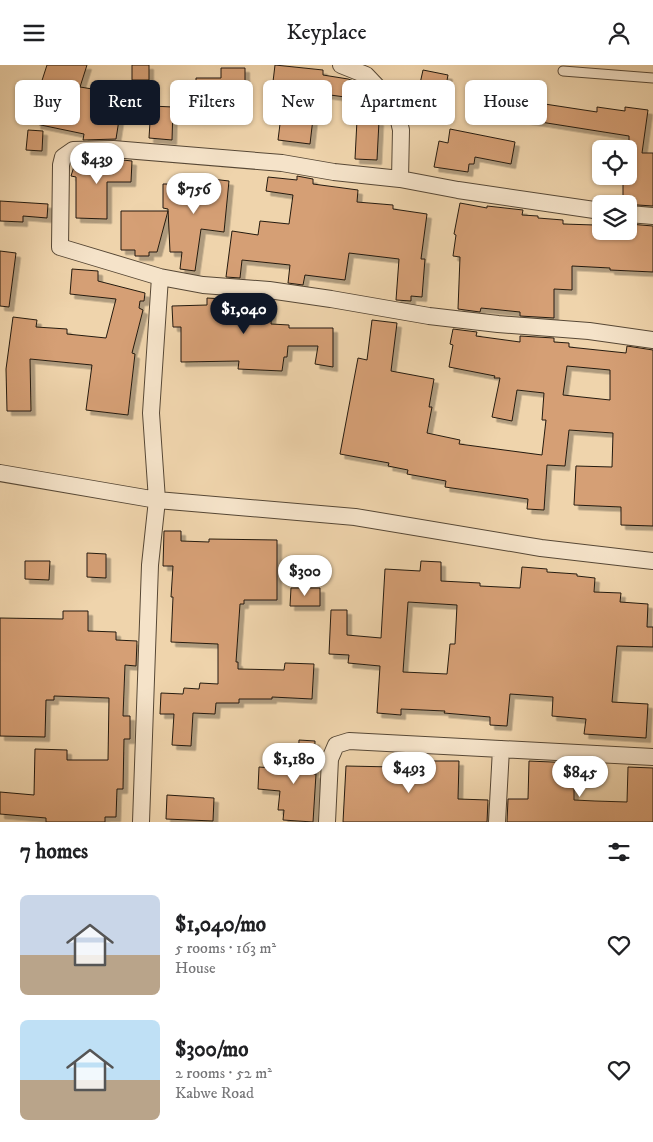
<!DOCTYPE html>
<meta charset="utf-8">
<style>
:root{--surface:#fff;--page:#f6f6f6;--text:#202124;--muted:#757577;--accent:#111827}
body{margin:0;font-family:"IM FELL DW Pica",serif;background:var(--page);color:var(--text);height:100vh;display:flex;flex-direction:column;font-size:19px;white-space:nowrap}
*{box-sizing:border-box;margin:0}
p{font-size:16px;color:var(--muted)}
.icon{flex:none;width:28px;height:28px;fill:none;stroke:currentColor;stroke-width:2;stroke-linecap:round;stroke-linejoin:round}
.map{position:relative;height:757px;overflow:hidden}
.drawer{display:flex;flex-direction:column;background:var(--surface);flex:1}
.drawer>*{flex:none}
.guide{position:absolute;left:15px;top:15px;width:624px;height:45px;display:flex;gap:10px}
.controls{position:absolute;left:592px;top:75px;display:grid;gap:10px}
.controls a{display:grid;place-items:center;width:45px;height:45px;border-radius:8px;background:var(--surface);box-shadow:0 1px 4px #0004;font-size:25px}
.price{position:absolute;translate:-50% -42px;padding:0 11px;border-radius:18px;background:#fff;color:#222;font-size:16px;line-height:32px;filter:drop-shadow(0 1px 2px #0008)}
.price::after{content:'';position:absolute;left:50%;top:30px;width:15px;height:11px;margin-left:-8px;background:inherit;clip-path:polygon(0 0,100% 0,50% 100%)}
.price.selected{background:var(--accent);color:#fff}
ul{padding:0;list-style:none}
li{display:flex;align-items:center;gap:15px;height:125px;padding:0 20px}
li span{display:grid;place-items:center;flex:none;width:140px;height:100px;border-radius:8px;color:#555}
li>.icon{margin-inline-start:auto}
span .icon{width:60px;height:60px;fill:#fffc;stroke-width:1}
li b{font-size:21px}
h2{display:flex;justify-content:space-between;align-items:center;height:60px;padding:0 20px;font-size:21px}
.pill{padding:0 18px;border-radius:8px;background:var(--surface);box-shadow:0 1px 4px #0004;font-size:18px;line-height:45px}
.pill.selected{background:var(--accent);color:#fff}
header{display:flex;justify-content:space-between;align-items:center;height:65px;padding:0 20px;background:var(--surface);font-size:22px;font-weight:600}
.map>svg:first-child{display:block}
.building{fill:#d59f75;stroke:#241a0f;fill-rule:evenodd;filter:url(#shadow)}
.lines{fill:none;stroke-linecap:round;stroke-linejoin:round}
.service-casing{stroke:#574836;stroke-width:11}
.minor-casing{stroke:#574836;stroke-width:18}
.service{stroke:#f5e3c9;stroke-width:9}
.minor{stroke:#f5e3c9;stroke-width:16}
</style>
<header><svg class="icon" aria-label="menu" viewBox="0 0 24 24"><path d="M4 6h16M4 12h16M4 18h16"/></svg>Keyplace<svg class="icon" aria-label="person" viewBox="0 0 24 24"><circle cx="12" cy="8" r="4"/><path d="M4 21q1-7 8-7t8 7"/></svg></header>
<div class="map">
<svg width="653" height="757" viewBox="0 0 653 757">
<defs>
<filter id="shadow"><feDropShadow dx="4.5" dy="4.5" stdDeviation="0" flood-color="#0004"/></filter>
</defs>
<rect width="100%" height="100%" fill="#efd4ac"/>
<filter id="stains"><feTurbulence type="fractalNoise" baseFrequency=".004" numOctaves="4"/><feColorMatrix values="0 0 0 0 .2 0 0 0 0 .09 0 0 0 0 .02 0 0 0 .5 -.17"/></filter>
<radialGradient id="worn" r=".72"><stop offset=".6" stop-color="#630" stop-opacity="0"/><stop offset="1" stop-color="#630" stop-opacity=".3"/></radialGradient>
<path class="building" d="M47,0H87L80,22L123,29L116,74L83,75L84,69L36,59L44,33L37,31Z
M132,0H149V15H132Z
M275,0L323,5V10L348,14L354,16L352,33L316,28L310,79L278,75L282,43L270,42Z
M221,3H245V29H218V48H196V13H221Z
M423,5L448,10L441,48L427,46L428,39L416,37Z
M512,34L597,47V42L625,46V42L648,45L642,88H653V141L623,139V111H629V71L509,52Z
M151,41L173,42L172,75L149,73Z
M357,55L379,56L377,95L355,94Z
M450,64L515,77L511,99L475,92L474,99H469L468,107L434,102L439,76L448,78Z
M28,65L43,66L42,86L26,85Z
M113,94L132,96L131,117H107V154L76,153V112L71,111L76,95Z
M297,111L313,114V119L358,125L357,137L393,140V144L427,149L421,194H425L422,232L411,231V236L396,235L399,194L349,188L345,215L305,210L303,220L288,218L290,200L242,195L240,213L226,212L232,166L258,170L260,156L289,159L293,130L266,126L268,112L297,115Z
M195,112L229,116L224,167L201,164L195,206L180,204L182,187H170L168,144L163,143V119H194Z
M0,136L48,139L47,153L23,151V157L0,156Z
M460,138L487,143V141L523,145L522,150L538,151V153L563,155V159L595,160V166H629V159L653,161V207L610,205V203L572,201V225L554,224V253L520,251V247L481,243L480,247L458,244L460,192L453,191L456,170L454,169Z
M121,146H168L157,187H149V191H135V185H121Z
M0,186L16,188L9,242L0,241Z
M72,204L98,206V216L145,228L144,236H140L139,243L143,245L132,288L135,289L128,350L86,345L92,300L30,294L31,346H7L6,304L13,252L37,255L36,262L67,264V269L106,273L116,234L70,229Z
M223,232L272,236L271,259L289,260V263H333V302L315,299L318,281H288L287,292H284L282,306L238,304L239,296L181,297V262H173L172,241L207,240V233L223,234Z
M372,255L397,258L391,306L434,314L429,342H432L427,368L460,375L459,379L542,390L546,355H542L544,328L517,325L512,356L492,352L500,313H494L495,311L449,302L453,280L450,279L453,264L477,267L476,271L520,277V271L554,273V277L569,278V282L626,288L627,281L653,285V461L621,460V442L574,440L576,401L612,402L613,368L569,365L565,401L547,400L544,445L527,444L528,434L445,422L446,416L407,409L408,405L388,401L389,398L340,389L358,293L367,295ZM567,301L610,305V335L563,330Z
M164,466H181V476L209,477V474L277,475V535H244V539H240L236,597H238V604L284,605L285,598L314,599L312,634L272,632V634H239V638H216L215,649L193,648L191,681L172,680L174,649H160L161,628L183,629L184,623L199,624L200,618L218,619V579L171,577L173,532H171L173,501H163Z
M87,488L106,489V513L87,512Z
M25,496H50L49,515L25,514Z
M421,496L441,497V516L480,518V521L520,523L522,502L547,504V507L577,509V511L595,513L594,527L621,528L620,537L648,539L647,562H653V582L617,581L612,637L648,639L646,673L584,669L586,654L552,651L553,632L510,629L507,661L490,660V652L444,648L445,646L401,644V650L377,648L380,601L348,598L349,590L329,589L331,545H347V570L381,573L385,504L420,506ZM408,537L457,540L455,579H450L447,609L403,607Z
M291,523H320V541H290Z
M63,546H88V566L116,567V575L137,576L136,601L125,600L123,651H130V674H124L123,724H117L116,752H105V757H46V753L0,749V727L34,730L35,684L67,685V695H108L109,633L54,631V635H46L45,672L0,671V553L63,554Z
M299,675L315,676L314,709H316L313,757L283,755L284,745H278L280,726L258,724L259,702L298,705Z
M418,696H459L458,734L488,735L487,757H343L346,701L394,702V697Z
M529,696L574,698V735L595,736L627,737L628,702L653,703V757H507L508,734H528Z
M167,730L214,733L213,756L166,754Z"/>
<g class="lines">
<defs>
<path id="service" d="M563,6L653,13"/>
<path id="minor" d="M341,0L366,10L386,31L398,52L401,65L400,114
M601,146L458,125L400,114L334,107L282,98L113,84L73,85L63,92L61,100L60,182L160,212L203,220L269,225L331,234L429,251L498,259L589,266L653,275
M629,149L653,151
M0,408L157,435L355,452L541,483L653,496
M141,757L150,500L157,435L151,348L160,212
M327,757L330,694L336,680L349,676L653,692
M497,757L501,684"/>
</defs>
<use href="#service" class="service-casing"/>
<use href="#minor" class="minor-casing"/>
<use href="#service" class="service"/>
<use href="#minor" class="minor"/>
</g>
<rect width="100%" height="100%" filter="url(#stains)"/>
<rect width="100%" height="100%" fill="url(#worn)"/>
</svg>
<div class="controls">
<a><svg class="icon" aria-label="locate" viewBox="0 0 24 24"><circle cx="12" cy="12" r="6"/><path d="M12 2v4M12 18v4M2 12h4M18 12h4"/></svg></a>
<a><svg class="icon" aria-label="layers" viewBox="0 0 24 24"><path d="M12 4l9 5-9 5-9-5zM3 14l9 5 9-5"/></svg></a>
</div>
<b class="price" style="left:97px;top:120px">$439</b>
<b class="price" style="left:194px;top:150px">$756</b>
<b class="price selected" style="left:244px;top:270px">$1,040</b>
<b class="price" style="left:305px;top:532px">$300</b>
<b class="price" style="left:294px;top:720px">$1,180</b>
<b class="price" style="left:409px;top:729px">$493</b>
<b class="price" style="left:580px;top:733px">$845</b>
<div class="guide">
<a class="pill">Buy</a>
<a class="pill selected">Rent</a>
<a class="pill">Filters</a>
<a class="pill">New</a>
<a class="pill">Apartment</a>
<a class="pill">House</a>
</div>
</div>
<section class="drawer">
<h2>7 homes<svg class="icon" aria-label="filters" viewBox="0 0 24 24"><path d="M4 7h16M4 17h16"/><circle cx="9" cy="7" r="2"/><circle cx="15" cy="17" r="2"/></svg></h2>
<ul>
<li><span style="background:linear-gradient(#c9d6e8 60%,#b9a48a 0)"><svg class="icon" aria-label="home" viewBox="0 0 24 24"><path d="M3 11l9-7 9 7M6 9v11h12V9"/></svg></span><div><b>$1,040/mo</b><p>5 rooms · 163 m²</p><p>House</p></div><svg class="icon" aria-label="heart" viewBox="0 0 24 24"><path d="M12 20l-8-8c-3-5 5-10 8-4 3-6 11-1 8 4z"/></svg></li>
<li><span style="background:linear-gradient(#bfe0f5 60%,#b9a48a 0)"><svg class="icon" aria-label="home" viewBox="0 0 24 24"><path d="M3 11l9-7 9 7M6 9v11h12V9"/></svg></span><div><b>$300/mo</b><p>2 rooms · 52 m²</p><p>Kabwe Road</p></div><svg class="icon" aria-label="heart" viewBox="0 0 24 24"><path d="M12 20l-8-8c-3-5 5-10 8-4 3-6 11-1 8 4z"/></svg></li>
</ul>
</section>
